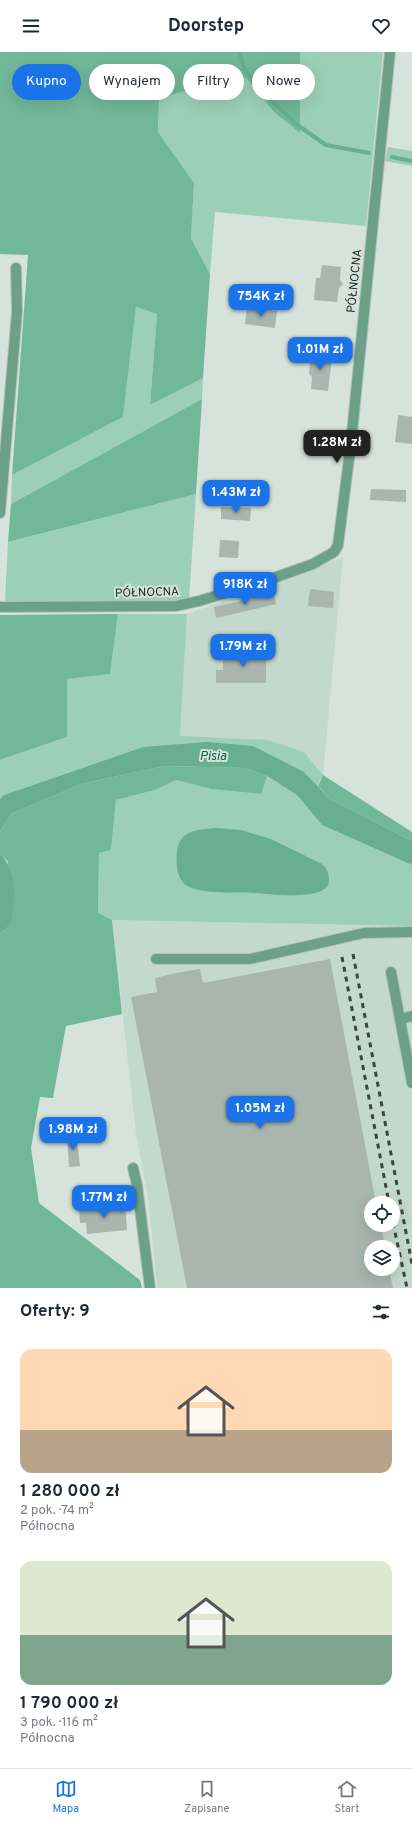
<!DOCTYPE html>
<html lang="pl">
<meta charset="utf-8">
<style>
:root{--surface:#fff;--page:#f6f6f7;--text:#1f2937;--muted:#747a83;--line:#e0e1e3;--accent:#1a73e8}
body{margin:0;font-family:Overpass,sans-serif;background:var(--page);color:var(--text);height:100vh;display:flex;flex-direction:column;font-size:15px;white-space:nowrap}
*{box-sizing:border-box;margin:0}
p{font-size:13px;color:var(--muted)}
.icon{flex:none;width:22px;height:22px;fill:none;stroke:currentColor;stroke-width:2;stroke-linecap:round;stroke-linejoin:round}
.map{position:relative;height:1236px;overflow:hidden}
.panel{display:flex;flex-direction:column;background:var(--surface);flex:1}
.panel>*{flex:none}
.top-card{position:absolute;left:12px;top:12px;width:388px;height:36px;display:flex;gap:8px}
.buttons{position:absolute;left:364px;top:1144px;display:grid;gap:8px}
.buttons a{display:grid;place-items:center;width:36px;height:36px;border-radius:50%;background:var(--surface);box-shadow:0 4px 16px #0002;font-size:20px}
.price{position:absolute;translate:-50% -34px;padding:0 9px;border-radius:8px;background:var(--accent);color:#fff;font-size:13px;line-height:26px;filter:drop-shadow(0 1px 2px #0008)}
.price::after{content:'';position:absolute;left:50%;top:24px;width:12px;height:9px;margin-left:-6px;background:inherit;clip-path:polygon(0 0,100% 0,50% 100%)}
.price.on{background:#222;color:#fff}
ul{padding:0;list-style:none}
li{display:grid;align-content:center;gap:8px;height:212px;padding:0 20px}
li span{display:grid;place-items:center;height:124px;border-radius:12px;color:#555}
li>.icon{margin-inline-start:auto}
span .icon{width:72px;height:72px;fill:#fffc;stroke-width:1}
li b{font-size:17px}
h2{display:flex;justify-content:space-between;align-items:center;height:48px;padding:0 20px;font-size:17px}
.pill{padding:0 14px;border-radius:18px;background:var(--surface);box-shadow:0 4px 16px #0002;font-size:14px;line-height:36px}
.pill.on{background:var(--accent);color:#fff}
header{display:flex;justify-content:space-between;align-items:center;height:52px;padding:0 20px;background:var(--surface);font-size:18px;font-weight:700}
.tab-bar{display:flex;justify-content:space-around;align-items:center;height:56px;border-top:1px solid var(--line);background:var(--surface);font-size:11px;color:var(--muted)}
.tab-bar a{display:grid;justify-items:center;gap:2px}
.tab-bar .on{color:var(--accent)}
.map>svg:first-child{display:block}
.built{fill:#c4d9ce;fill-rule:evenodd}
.green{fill:#9ccfb7}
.forest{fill:#71b899}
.water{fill:#68ae90}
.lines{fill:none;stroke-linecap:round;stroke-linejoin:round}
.stream{stroke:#68ae90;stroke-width:4}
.building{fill:#a9b6b0}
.minor-casing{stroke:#b4c1bb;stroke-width:12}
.minor{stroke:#6ca088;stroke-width:10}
.rail{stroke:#3d4541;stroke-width:3;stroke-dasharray:5 5;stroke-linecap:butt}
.labels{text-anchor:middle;stroke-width:4;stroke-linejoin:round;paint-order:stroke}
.street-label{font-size:12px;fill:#1f2522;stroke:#d5e3dc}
.water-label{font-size:13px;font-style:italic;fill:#036245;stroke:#d5e3dc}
</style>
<header><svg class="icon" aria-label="menu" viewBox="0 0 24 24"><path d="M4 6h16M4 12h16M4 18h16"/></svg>Doorstep<svg class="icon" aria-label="heart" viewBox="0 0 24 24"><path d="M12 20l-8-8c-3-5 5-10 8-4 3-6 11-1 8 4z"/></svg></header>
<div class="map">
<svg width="412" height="1236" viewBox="0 0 412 1236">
<rect width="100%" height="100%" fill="#d5e3dc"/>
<path class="built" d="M343,505L323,723L304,700L180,684L187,562Z
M112,868L412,874V1236H157L148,1145L136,1082ZM371,1151H393V1173H371ZM371,1195H393V1217H371Z"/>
<path class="green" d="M300,0H383L366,174L215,160L210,222L191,186L194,131L158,80L159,47L191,37L246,26L274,60L300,80Z
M388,95L412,99V114L385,109Z
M136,255L157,262L150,353L203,326L202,347L11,452L12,423L123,365Z
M196,442L189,548L168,549H5L8,490Z
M118,562H187L180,684L268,688L304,700L323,723L317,734L304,720L143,695L4,743L0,747V708L67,685V627L110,622Z
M267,724L297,743L322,773L412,813V874L112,868L98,862L99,801L111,798L116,748L155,738L176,728L211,737L260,742Z"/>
<path class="forest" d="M0,0H300V81L274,60L246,26L191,37L159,47L158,80L194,131L191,186L210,222L203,326L150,353L157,262L136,255L123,365L12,423L28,203L0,202Z
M202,347L196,442L8,490L11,452Z
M118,562L110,622L67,627V685L0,708V563Z
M164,714L245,716L267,724L261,742L211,737L176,728L155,738L116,748L111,798L99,801L98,861L112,868L122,962L66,974L53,1046L40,1045L31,1096L39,1151L140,1228L142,1236H0V882L11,872L8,810L0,801V780L11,762L81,732Z
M323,723L412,780V789L330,747L318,734Z"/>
<path class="water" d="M207,690L253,694L304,720L330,747L412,789V813L322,773L297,743L267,724L245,716L164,714L81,732L11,762L0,780V747L4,743L143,695Z
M217,776L241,778L271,787L322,812C327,817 329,820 329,828C330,850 269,842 255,841C236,840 201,843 186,833C176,827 176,809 177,799C180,777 198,778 217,776Z
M0,801C19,822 14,845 11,872L0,882Z"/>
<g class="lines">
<path class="stream" d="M239,0L244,16L274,51L296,72L326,93L369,101
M392,105L412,109"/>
</g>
<path class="building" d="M322,213L341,215L340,228L343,232L339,236L337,250L314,248L316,226H320Z
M247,256L277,259L275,276L245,272Z
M311,298L324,300L323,304L332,305L328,339L311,337L312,325L309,322Z
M398,363L412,365V392L395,390Z
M371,437L406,438V450L370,448Z
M221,455L251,456L250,469L221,467Z
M220,488L239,489L238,506L219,505Z
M310,537L334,540L333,556L308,554Z
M274,541L276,552L216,566L214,555Z
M266,599V631H216V618H223V600Z
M330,907L376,1151H371V1173H381L385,1195H371V1217H389L393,1236H187L131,945L157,940L155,926L181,920L200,917L203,931Z
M76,1081L80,1114L69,1115L67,1082Z
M125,1153L127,1178L87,1182L86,1171H80L79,1158Z"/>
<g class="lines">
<defs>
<path id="minor" d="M0,461L17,260L16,216
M0,555L176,554L199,549L265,529L313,512L334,500L338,493L351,391L390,0
M156,907H250L364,881L412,880
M391,920L412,1031
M400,967L412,964
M133,1116L137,1133L150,1236"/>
</defs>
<use href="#minor" class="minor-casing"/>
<use href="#minor" class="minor"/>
<path class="rail" d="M353,902L412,1212
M342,905L389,1151
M393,1171L407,1236"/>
</g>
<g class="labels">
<g class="street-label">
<text transform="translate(354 229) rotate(-84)" y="4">PÓŁNOCNA</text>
<text transform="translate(147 540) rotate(-2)" y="4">PÓŁNOCNA</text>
</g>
<g class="water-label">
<text x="213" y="708">Pisia</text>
</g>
</g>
</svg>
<div class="buttons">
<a><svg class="icon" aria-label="locate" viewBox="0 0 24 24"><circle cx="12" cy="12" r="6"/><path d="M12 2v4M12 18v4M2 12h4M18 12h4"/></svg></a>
<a><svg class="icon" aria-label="layers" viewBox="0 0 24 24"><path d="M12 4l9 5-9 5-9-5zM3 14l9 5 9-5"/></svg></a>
</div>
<b class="price" style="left:261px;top:266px">754K zł</b>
<b class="price" style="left:320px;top:319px">1.01M zł</b>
<b class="price on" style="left:337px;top:412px">1.28M zł</b>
<b class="price" style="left:236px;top:462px">1.43M zł</b>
<b class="price" style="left:245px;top:554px">918K zł</b>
<b class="price" style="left:243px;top:616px">1.79M zł</b>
<b class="price" style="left:260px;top:1078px">1.05M zł</b>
<b class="price" style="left:73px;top:1099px">1.98M zł</b>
<b class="price" style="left:104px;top:1167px">1.77M zł</b>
<div class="top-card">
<a class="pill on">Kupno</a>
<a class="pill">Wynajem</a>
<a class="pill">Filtry</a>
<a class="pill">Nowe</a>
</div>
</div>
<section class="panel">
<h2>Oferty: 9<svg class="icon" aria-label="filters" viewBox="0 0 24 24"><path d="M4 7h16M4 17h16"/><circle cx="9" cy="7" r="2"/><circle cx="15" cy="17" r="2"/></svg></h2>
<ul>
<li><span style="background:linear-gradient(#ffd9b3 65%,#b9a48a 0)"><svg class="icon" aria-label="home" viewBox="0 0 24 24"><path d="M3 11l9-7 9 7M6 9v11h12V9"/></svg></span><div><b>1 280 000 zł</b><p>2 pok. · 74 m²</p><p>Północna</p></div></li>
<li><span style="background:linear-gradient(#dfe7d0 60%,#7fa58c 0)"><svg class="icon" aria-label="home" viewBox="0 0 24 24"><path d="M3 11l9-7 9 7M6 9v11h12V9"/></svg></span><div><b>1 790 000 zł</b><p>3 pok. · 116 m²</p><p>Północna</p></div></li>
</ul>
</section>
<nav class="tab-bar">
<a class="on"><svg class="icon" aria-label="map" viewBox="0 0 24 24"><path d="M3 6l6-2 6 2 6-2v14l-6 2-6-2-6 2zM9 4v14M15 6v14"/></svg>Mapa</a>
<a><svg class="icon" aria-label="saved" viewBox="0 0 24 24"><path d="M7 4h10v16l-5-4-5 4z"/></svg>Zapisane</a>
<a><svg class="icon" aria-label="home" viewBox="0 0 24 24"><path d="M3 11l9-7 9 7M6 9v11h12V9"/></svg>Start</a>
</nav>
